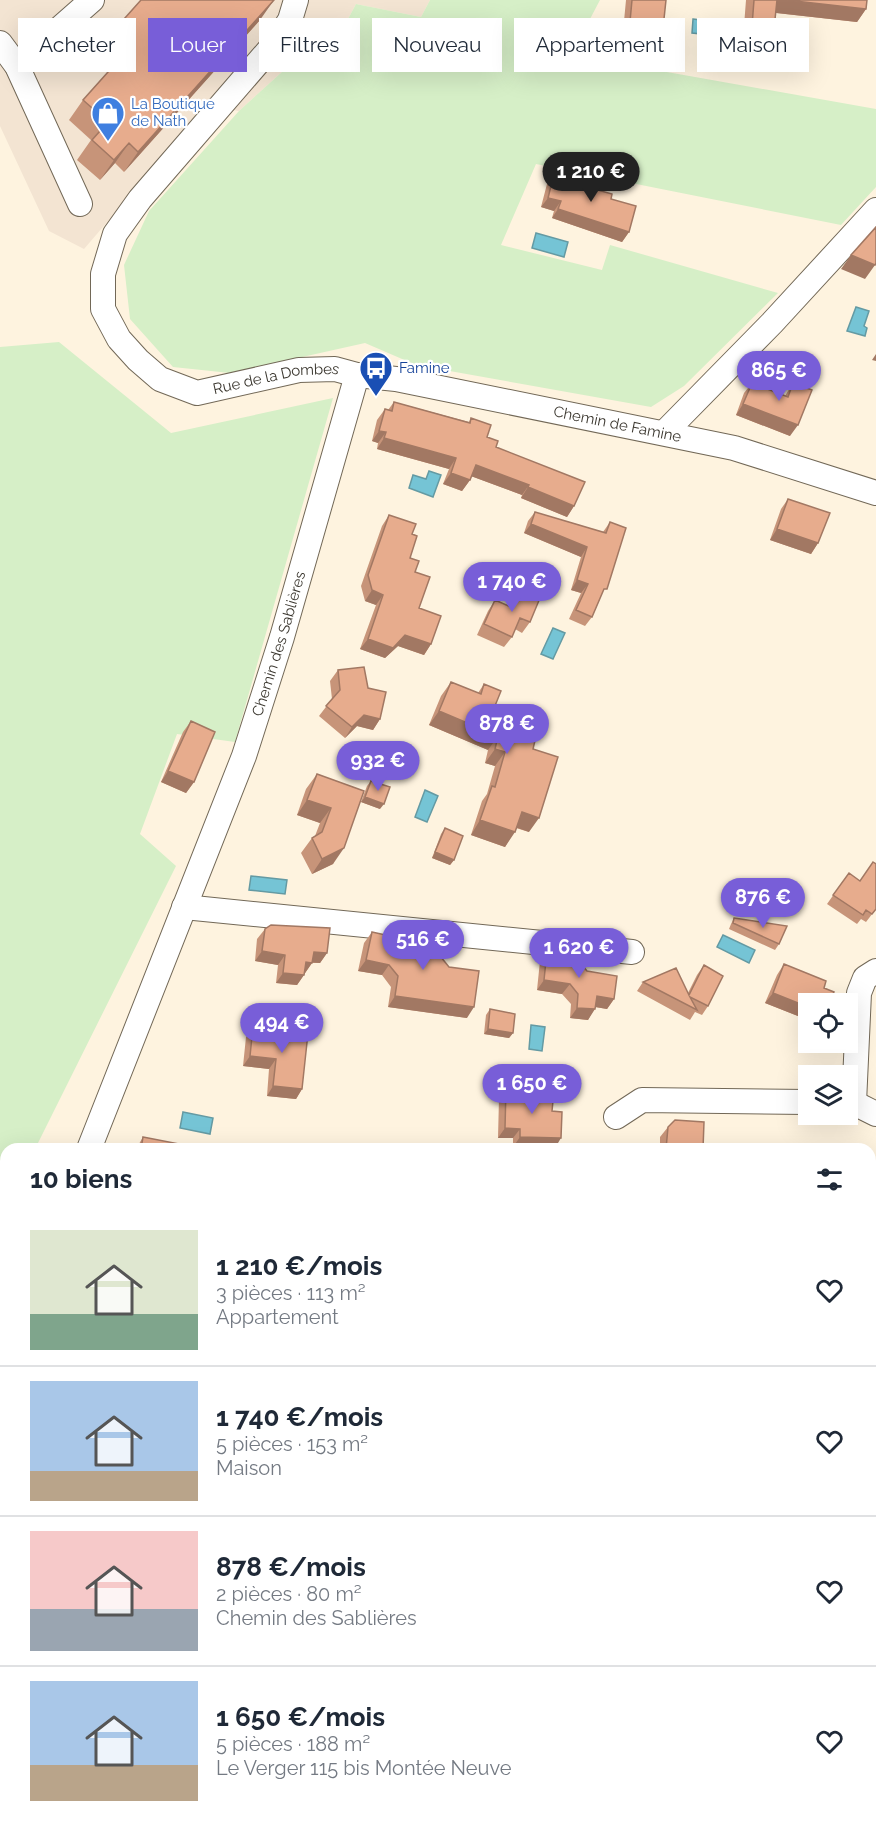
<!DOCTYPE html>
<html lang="fr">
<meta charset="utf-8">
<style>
:root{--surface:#fff;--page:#f2f2f3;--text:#1f2937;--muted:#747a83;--line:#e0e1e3;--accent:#785ed8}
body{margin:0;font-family:Raleway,sans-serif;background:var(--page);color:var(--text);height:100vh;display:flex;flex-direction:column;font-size:22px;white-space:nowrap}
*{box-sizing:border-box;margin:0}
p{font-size:20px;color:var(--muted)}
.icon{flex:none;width:33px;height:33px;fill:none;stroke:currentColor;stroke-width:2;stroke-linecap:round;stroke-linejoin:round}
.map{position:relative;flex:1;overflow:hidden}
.sheet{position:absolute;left:0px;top:1143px;width:876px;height:684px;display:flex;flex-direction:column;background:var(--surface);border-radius:18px 18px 0 0;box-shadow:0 6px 24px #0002}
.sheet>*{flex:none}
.guide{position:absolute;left:18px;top:18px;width:840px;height:54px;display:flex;gap:12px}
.fabs{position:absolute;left:798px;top:993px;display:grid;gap:12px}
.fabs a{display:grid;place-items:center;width:60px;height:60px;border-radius:0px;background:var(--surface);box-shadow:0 6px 24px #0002;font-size:30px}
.price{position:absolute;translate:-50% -51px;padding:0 14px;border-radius:21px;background:var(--accent);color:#fff;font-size:20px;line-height:39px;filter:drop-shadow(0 2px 3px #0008)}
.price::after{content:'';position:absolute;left:50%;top:36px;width:18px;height:14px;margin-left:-9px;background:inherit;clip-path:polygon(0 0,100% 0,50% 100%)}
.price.on{background:#222;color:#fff}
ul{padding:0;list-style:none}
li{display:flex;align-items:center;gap:18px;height:150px;padding:0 30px}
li+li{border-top:2px solid var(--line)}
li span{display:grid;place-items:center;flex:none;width:168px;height:120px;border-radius:0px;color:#555}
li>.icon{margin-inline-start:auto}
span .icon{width:72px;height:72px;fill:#fffc;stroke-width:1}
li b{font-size:26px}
h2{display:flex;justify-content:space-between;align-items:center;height:72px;padding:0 30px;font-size:26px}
.pill{padding:0 21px;border-radius:0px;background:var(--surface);box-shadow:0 6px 24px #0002;font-size:21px;line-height:54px}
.pill.on{background:var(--accent);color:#fff}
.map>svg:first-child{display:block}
.industrial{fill:#f3e4d2}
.green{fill:#d6efc7}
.water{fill:#75c4d5;stroke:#649aa3;stroke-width:1.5}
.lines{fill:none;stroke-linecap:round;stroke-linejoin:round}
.street-casing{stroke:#726857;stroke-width:26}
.secondary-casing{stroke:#726857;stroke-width:34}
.street{stroke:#fff;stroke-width:24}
.secondary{stroke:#fff;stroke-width:33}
.wall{fill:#c79479}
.shaded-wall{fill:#a27863}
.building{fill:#e7ac8d;stroke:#a27863;stroke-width:1.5}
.labels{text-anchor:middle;stroke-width:4.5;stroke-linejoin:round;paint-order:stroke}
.shop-label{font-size:15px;fill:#366cbe;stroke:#fff;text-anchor:start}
.transit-label{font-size:15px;fill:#164399;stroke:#fff;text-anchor:start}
.street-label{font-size:15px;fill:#3b372f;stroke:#fff}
</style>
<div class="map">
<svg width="876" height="1827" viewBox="0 0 876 1827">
<rect width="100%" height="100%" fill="#fef3df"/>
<path class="industrial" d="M0,0H430L421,17L356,4L327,58L283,71L239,111L207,106L84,249L49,231L0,126Z"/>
<path class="green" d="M430,0H600L571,55L876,109V187L841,225L536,164L501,245L602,270L610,245L778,293L684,386L651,407L416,365L365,343L230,373L173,367L130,319L124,265L149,211L239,111L283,71L327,58L356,4L421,17Z
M59,342L171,433L333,398L235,742L177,734L140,834L176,866L35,1149H6V1204L0,1214V347Z
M6,1819V1821H260L259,1827H1Z
M542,1821H568L567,1827H540Z"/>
<path class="water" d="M693,19L731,24L730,37L692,33Z
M536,233L568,242L564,257L532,248Z
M856,307L869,311L864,326L867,328L865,336L847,331Z
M429,471L441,475L433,497L409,488L413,475L426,479Z
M553,628L565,633L553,659L541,654Z
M425,790L438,796L427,822L415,817Z
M251,876L287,880L285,894L249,890Z
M723,935L755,950L749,963L717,947Z
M531,1025L545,1027L542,1051L529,1049Z
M183,1112L213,1118L210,1134L180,1128Z"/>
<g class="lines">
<defs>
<g id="street">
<path id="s1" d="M296,0L290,20L275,43L140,199L115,234L103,274V309L119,339L138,360L160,379L197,393L299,370L335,369L357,375L396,379L734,448L876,493"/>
<path d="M0,43L17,66L80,204"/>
<path d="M17,66L92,0"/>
<path d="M664,433L772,323L876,210"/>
<path d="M184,907L632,952"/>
<path d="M848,1103H854L876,1114"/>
<path d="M854,1103L859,993L865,978L876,971"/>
<path d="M616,1117L642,1100L808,1102"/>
<path id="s2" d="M89,1149L244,756L282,637L357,375"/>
<path d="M870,1381L876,1377"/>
<path d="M870,1466H876"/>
<path d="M870,1720L876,1719"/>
<path d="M578,1827L579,1821"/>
</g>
<path id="secondary" d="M870,1312L876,1306
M0,1801L6,1791"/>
</defs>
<use href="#street" class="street-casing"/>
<use href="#secondary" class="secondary-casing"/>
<use href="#street" class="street"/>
<use href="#secondary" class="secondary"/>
</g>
<path class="wall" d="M626,0H666L655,56L621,53Z
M746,0H867L866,9L857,22L776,13L774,29L765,42L743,39Z
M260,20L124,172L115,163L100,180L77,160L91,140L69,120L83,100L109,71L94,57L108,37Z
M554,174L594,189L611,199L629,232L622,242L552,218L554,211L541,207L547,184Z
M752,383L785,396L793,383L790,436L736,415L744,393Z
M394,402L469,422L471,418L496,447L574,506L567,517L521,498L522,495L471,476L470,480L462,491L443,484L449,469L377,449L378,443L372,441L377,420L385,409L388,410Z
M788,499L818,543L811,554L770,540L781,509Z
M535,512L603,532L610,522L600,599L592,617L585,626L569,619L581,593L571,590L581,557L524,533L528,521Z
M389,515L412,534L410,558L415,572L419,608L431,644L424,655L398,646L385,658L360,649L376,605L365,601L361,586L382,526Z
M519,589L530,622L522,633L515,629L512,637L504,647L477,635L488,611L495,600L509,606L511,600Z
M338,670L368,688L380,719L373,730L357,726L345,738L319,716L332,699L330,681Z
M451,682L478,693L484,684L486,728L533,749L529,832L516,828L505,847L471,835L482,801L487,794L495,766L485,763L488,750L429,725L441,696Z
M191,721L194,782L186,793L161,782L183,732Z
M317,774L364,791L333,864L312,874L301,853L312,838L315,836L320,823L297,815L306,789Z
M371,781L380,809L361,802L367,786Z
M445,828L454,860L450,865L432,858L441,834Z
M849,873L876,909L866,922L861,919L857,924L827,904Z
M734,918L779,944L775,950L729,929L731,924Z
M265,929L327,953L320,963H312L297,985L276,983L278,965L255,961L257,939Z
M372,932L449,967L467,1018L388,1007L391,987L382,975L358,971L364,943Z
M547,951L587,971L614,999L607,1009L595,1007L588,1020L570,1018L571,1004L562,994L537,990L540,961Z
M784,964L824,988L808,1004V1020L765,1003L777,975Z
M704,965L708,1006L702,1015L695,1012L690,1020L637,991L643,982L688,993L697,975Z
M490,1009L513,1033L509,1038L484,1034L486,1015Z
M253,1027L302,1089L296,1099L267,1096L269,1069L243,1066L246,1037Z
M506,1088L536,1100L555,1148L513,1147V1138H498L499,1098Z
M668,1127L703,1149H660V1137Z
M143,1137L195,1149H136Z
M6,1204V1228L0,1227L2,1209Z
M444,1821H484L483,1827H443Z
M611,1821H669V1827H611Z
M694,1821H727L722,1827H695Z"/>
<path class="shaded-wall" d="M274,0L260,20L124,172L138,152Z
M777,0H786L866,9L857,22L768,12Z
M752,26L774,29L765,42L743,39Z
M628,43L661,47L655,56L621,53Z
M129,143L115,163L100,180L114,160Z
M548,198L561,201L554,211L541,207Z
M558,209L629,232L622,242L552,218Z
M851,255L875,265L865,279L841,269Z
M876,354V361L872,360Z
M743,404L798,425L790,436L736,415Z
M379,431L386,432L378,443L372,441Z
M384,438L456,458L449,469L377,449Z
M476,465L529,485L522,495L468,475Z
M451,473L470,480L462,491L443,484Z
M528,487L574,506L567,517L521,498Z
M531,524L587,547L581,557L524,533Z
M777,529L818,543L811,554L770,540Z
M577,580L588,584L581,593L571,590Z
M372,590L383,595L376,605L365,601Z
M405,635L431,644L424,655L398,646L385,658L360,649L368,639Z
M439,711L498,736L488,750L429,725Z
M364,715L380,719L373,730L357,726L345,738L352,727Z
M495,749L505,752L495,766L485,763Z
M168,771L194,782L186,793L161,782Z
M365,797L384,804L380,809L361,802Z
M307,800L331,808L320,823L297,815Z
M522,812L539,818L529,832L512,826Z
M480,820L515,832L505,847L471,835Z
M344,848L333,864L312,874L322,859Z
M435,852L454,860L450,865L432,858Z
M262,951L285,955L278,965L255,961Z
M314,952L327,953L320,963L306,962Z
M366,960L389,965L382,975L358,971Z
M306,962L312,963L305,973H299Z
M283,973L304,975L297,985L276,983Z
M544,980L570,984L562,994L537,990Z
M773,993L808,1007V1020L765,1003Z
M395,996L474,1007L467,1018L388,1007Z
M597,996L614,999L607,1009L590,1006Z
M577,1008L595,1009L588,1020L570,1018Z
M488,1029L513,1033L509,1038L484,1034Z
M250,1056L276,1059L269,1069L243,1066Z
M273,1086L302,1089L296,1099L267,1096Z
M505,1128L520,1129L513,1138H498Z
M520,1137L561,1138L555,1148L513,1147Z
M6,1217V1228L0,1227V1225Z
M0,1398L5,1399L0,1406Z
M0,1480L6,1483V1496L0,1494Z
M876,1548V1551L871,1558H870V1549Z
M727,1821L722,1827H699L702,1823Z"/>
<path class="building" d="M141,0H274L138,152L129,143L114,160L92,140L108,122L83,100L125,53L108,37Z
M632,0H666L661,47L628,43Z
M754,0H777L774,29L752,26Z
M786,0H867L866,9Z
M554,174L595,184L594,189L612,194L611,199L636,206L629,232L558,209L561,201L548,198Z
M876,227V263L875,265L851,255Z
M752,383L788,397L793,383L812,390L798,425L743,404Z
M394,402L470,423L471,418L491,425L487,437L498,441L496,447L585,482L574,506L528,487L529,485L476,465L470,480L451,473L456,458L384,438L386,432L379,431L385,409L392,411Z
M788,499L830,513L818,543L777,529Z
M535,512L606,533L610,522L626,528L607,589H604L592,617L576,610L588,584L577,580L587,547L531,524Z
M389,515L416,524L412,534L417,536L410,558L419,561L415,572L430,577L419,608L441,616L431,644L405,635L393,648L368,639L383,595L372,590L368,575Z
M519,589L540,598L530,622L520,618L512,637L484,624L495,600L511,607Z
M364,667L368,688L386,692L380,719L364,715L352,727L326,706L340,690L338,670Z
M451,682L481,694L484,684L501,691L486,728L524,707L542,711L533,749L558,757L539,818L522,812L515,832L480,820L492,786L495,787L505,752L495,749L498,736L439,711Z
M191,721L215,732L194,782L168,771Z
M317,774L364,791L344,848L322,859L312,838L322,832L331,808L307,800Z
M371,781L390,787L384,804L365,797Z
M445,828L463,836L454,860L435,852Z
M873,862L876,864V909L872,914L866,910L863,915L833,895L849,873L860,881Z
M734,918L787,926L779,944L733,923Z
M271,925L330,928L327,953L314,952L312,963L306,962L304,975L283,973L285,955L262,951L265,929Z
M372,932L417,942L424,936L449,967L479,971L474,1007L395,996L398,976L389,965L366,960Z
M547,951L574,955L587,971L617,976L614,999L597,996L595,1009L577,1008L578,994L570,984L544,980Z
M784,964L826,981L824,988L834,992L829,1004H808V1007L773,993Z
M704,965L723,976L708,1006L690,997L697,1010L643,982L676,968L689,995Z
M490,1009L515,1014L513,1033L488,1029Z
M253,1027L308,1033L302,1089L273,1086L276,1059L250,1056Z
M506,1088L536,1089V1100L553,1101L552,1111L562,1112L561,1138L520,1137V1129L505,1128Z
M675,1120L704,1122L703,1149H666L668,1127Z
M143,1137L195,1147V1149H141Z
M0,1328L6,1329V1394L5,1399L0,1398Z
M0,1452L6,1454V1483L0,1480Z
M870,1520H873L876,1534V1548L870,1549Z
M450,1821H484L483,1827H449Z
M618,1821H669V1827H618Z
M702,1821H726L702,1823Z"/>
<defs>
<symbol id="shop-pin" viewBox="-11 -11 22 30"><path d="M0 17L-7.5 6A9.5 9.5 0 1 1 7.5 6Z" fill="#3f7fe0" stroke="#fff"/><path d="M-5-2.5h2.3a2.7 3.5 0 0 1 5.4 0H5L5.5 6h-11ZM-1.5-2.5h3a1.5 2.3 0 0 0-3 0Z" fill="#fff"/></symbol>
<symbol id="bus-pin" viewBox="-11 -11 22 30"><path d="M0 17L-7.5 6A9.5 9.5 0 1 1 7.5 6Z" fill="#1a4fb4" stroke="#fff"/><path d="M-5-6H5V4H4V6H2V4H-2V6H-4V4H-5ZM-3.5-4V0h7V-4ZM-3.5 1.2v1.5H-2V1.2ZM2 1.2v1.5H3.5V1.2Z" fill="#fff"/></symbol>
</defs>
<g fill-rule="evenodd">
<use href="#shop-pin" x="89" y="94" width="38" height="52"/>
<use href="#bus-pin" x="357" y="349" width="38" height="52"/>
</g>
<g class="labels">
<g class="shop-label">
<text x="131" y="109">La Boutique<tspan x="131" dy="17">de Nath</tspan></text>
</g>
<g class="transit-label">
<text x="399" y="373">Famine</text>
</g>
<g class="street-label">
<text dy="5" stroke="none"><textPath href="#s1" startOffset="586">Rue de la Dombes</textPath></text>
<text dy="5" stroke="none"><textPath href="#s1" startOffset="934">Chemin de Famine</textPath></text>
<text dy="5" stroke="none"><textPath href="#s2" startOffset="540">Chemin des Sablières</textPath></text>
</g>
</g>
</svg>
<div class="fabs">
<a><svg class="icon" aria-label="locate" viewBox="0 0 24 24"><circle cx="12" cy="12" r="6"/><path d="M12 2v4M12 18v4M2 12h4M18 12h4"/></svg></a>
<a><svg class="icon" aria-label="layers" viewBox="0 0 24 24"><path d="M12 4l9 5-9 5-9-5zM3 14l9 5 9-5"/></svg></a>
</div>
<b class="price on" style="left:591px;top:203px">1 210 €</b>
<b class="price" style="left:779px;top:402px">865 €</b>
<b class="price" style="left:512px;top:613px">1 740 €</b>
<b class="price" style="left:507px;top:755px">878 €</b>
<b class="price" style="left:378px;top:792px">932 €</b>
<b class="price" style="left:763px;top:929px">876 €</b>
<b class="price" style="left:423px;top:971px">516 €</b>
<b class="price" style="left:579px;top:979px">1 620 €</b>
<b class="price" style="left:282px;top:1054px">494 €</b>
<b class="price" style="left:532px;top:1115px">1 650 €</b>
<div class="guide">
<a class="pill">Acheter</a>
<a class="pill on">Louer</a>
<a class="pill">Filtres</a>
<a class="pill">Nouveau</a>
<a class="pill">Appartement</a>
<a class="pill">Maison</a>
</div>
<section class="sheet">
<h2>10 biens<svg class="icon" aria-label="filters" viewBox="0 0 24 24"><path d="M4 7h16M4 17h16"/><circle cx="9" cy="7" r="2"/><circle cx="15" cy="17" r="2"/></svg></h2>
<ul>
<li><span style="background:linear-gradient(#dfe7d0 70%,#7fa58c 0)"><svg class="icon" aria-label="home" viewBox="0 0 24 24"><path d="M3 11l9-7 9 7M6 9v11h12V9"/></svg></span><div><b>1 210 €/mois</b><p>3 pièces · 113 m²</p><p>Appartement</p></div><svg class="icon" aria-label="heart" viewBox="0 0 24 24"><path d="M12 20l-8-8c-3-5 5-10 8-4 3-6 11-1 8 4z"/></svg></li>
<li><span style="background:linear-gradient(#a9c7e8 75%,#b9a48a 0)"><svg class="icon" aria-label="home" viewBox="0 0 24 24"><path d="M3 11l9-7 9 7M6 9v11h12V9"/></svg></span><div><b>1 740 €/mois</b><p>5 pièces · 153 m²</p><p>Maison</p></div><svg class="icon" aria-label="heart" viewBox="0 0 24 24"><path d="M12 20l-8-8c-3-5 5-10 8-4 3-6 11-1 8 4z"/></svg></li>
<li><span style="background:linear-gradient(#f6c9c9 65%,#9aa5b1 0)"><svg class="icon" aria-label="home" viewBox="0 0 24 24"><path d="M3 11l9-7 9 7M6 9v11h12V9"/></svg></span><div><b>878 €/mois</b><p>2 pièces · 80 m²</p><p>Chemin des Sablières</p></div><svg class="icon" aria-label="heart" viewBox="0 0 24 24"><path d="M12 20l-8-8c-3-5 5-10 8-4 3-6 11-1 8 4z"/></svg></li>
<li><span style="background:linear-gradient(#a9c7e8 70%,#b9a48a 0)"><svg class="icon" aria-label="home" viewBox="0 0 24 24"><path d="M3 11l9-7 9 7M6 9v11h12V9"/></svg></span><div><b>1 650 €/mois</b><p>5 pièces · 188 m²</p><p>Le Verger 115 bis Montée Neuve</p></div><svg class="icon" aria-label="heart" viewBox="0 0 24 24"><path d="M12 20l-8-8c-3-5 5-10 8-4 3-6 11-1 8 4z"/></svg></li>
</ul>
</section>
</div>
